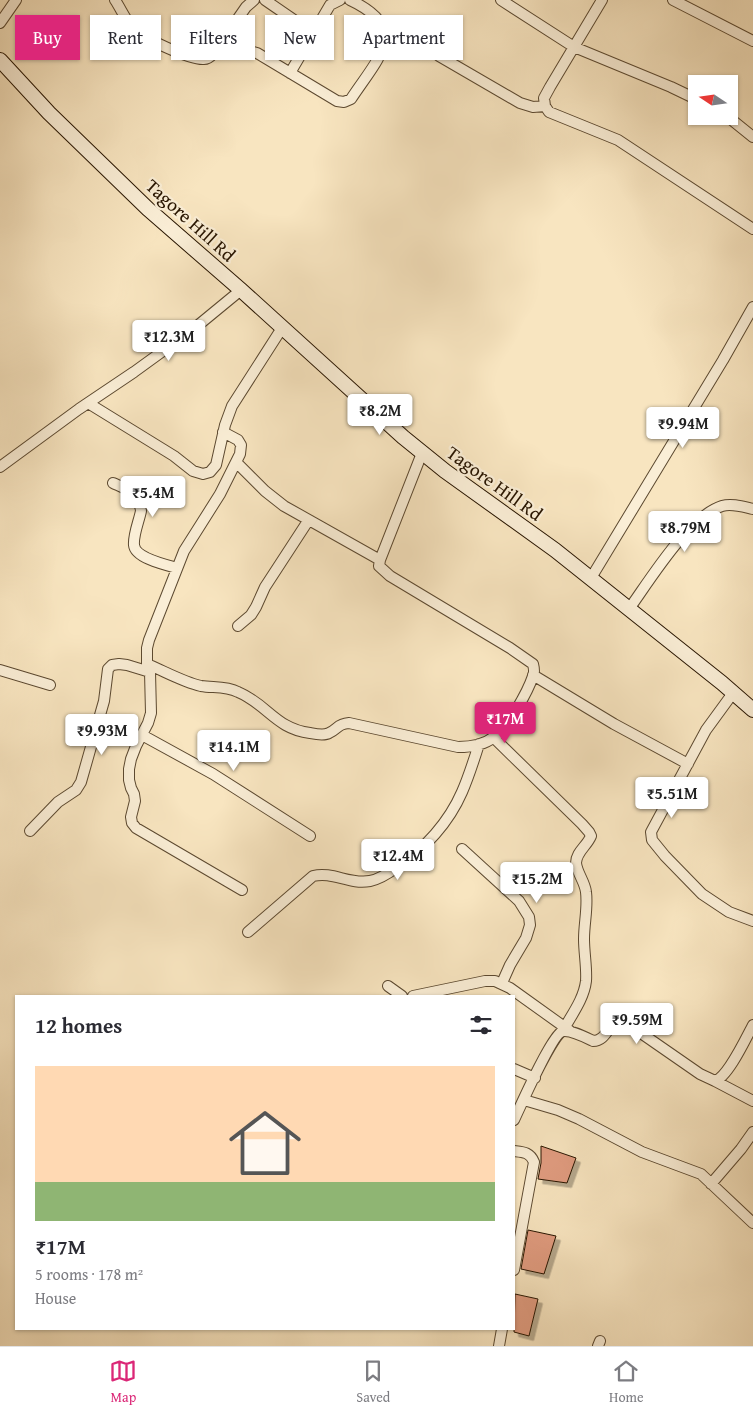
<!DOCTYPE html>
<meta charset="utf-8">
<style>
:root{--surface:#fff;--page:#f2f2f3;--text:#2b2b33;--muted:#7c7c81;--line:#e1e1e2;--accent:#db2777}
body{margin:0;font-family:"Gentium Book Plus",serif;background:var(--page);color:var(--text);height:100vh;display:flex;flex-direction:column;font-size:19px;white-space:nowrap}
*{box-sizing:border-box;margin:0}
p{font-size:16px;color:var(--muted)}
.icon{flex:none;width:28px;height:28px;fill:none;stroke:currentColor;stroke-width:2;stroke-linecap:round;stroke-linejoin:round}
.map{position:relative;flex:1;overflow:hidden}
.panel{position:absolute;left:15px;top:995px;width:500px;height:335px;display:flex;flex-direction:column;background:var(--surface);border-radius:0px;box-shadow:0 1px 4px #0004}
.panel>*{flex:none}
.banner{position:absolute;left:15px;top:15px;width:500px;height:45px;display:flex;gap:10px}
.needle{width:32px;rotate:283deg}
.buttons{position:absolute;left:688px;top:75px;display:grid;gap:10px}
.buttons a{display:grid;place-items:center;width:50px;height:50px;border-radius:0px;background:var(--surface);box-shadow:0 1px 4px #0004;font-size:25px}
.price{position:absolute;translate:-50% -42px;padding:0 11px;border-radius:5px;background:#fff;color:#222;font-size:16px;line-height:32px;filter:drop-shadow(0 1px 2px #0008)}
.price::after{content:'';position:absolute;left:50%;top:30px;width:15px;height:11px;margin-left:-8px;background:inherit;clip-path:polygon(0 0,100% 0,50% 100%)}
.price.on{background:var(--accent);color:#fff}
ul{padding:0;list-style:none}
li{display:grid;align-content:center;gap:10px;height:265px;padding:0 20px}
li span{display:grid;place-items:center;height:155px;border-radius:0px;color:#555}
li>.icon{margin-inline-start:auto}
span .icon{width:90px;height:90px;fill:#fffc;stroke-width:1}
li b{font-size:21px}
h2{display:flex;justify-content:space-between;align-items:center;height:60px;padding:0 20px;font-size:21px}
.pill{padding:0 18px;border-radius:0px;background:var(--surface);box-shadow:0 1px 4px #0004;font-size:18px;line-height:45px}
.pill.on{background:var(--accent);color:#fff}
.tab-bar{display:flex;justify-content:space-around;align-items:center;height:70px;border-top:1px solid var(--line);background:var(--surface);font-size:14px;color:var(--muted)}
.tab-bar a{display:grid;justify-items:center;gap:2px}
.tab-bar .on{color:var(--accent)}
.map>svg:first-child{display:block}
.building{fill:#e09b7f;stroke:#281500;filter:url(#shadow)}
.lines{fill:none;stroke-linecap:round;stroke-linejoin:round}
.minor-casing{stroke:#5c4930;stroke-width:12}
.secondary-casing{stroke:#281500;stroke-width:16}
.minor{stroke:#faeed6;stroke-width:10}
.secondary{stroke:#faeed6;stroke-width:14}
.labels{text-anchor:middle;stroke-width:4.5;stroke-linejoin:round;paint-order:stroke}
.street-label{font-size:19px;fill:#281500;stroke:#faeed6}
</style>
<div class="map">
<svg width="753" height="1346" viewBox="0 0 753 1346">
<defs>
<filter id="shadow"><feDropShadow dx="4.5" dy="4.5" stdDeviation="0" flood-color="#0004"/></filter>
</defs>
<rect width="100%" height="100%" fill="#f8e5c0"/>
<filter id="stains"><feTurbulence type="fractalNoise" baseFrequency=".004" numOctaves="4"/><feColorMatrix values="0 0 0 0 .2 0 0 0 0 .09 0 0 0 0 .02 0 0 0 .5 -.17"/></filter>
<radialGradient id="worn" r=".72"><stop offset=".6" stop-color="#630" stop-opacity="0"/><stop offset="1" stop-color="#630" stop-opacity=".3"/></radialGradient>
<path class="building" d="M541,1146L576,1158L567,1183L538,1179L541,1163Z
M528,1230L556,1236L544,1274L521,1269Z
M515,1294L538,1299L529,1336L514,1332Z"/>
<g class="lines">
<defs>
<path id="minor" d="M115,0C121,9 125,19 132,27C142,38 190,60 204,59C209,59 211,56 214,53L246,7L254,0
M265,0L313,33
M501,0L574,47L671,87L696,99
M602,0L550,87L544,98L545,106L549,112L618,140L753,229
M673,0L753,41
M0,23L16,0
M221,44L257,53L337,101L344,102L351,99C377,59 412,29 350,0
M439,56L520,103L533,107L545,106
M290,73L330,5L340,0
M727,116L753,137
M88,403L174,456L193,471L203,474L210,472L216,465L225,425L232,406L282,328
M223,432L238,440L241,445L240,454L220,494L184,551L149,640L147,648V664L150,672L151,713L148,723L136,746L131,759L129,769V780L131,788L134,794L135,801L131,817L132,823L136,828L242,890
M236,462L265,491L284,506L380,560
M0,467L79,409L134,372L196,327L241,290
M113,483C128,490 139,493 141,511C139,521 133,535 134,545C135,558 166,565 177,568
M591,578L723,360L753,307
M629,609C650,580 688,517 722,506C732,503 744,507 753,509
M238,626L251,615L256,607L265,587L308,521
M147,664C164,671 183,682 201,686C213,688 226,686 238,692C267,704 276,729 310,733C315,734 324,736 329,733C338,729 337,724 349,723L458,747C470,747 484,745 494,737C508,728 528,691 533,676C535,672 534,668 533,664L510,648L390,576L379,566L380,560L422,453
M0,670L50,685
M533,675L614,724L688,764
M733,693L706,730L651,832L652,840L665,856L702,894L729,912L753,921
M142,735L213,774L310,836
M494,738L582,824L589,832L591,836C587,846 576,852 576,863C577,873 585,882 586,892C588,908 584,923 584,939C584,953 587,968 586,981C584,998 573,1013 565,1027
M30,831L58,802L76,790L81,782L104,701L108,669L112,665L119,664L127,665L150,672
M462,849L519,901L529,917L530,925L526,938L510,965L502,983
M248,932L313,876C333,871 349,885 370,881C380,879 389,873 397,867C425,849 449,822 462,792C469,776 474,760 479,744
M388,986L402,996
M413,996L485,981H495L510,988L570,1031
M514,1069L535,1078
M715,1081L753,1101
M524,1100L558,1110L579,1119L642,1152L701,1174L753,1223
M514,1120C520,1107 553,1033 563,1031C572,1030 585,1037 593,1041C605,1041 608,1027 616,1021L625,1022L700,1074L715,1081C728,1077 746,1038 753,1025
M514,1151C523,1152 530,1152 534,1162L514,1270
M711,1184L741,1149L753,1132
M499,1346L502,1329
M598,1346L600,1341"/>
<path id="secondary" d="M0,60L49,113L148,209L241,290L403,437L445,471L555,550L722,683L753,710"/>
</defs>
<use href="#minor" class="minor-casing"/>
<use href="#secondary" class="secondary-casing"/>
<use href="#minor" class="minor"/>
<use href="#secondary" class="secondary"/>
</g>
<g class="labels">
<g class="street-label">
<text transform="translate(191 220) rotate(42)" y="7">Tagore Hill Rd</text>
<text transform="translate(495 483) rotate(36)" y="7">Tagore Hill Rd</text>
</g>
</g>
<rect width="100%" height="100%" filter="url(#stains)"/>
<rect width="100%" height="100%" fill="url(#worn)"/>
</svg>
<div class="buttons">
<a><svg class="needle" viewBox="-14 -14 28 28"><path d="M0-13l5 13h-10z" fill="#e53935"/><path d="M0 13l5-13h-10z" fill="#7c7c81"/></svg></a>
</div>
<b class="price" style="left:169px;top:362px">₹12.3M</b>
<b class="price" style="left:380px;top:436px">₹8.2M</b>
<b class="price" style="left:683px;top:449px">₹9.94M</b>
<b class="price" style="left:153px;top:518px">₹5.4M</b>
<b class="price" style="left:685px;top:553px">₹8.79M</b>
<b class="price on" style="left:505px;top:744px">₹17M</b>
<b class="price" style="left:102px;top:756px">₹9.93M</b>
<b class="price" style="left:234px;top:772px">₹14.1M</b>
<b class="price" style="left:672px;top:819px">₹5.51M</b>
<b class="price" style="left:398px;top:881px">₹12.4M</b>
<b class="price" style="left:537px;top:904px">₹15.2M</b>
<b class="price" style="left:637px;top:1045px">₹9.59M</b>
<div class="banner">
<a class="pill on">Buy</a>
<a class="pill">Rent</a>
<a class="pill">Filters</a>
<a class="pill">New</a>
<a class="pill">Apartment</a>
</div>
<section class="panel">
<h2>12 homes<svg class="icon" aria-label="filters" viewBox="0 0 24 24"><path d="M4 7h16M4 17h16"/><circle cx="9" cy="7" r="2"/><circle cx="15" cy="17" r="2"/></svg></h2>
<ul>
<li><span style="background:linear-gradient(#ffd9b3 75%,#8fb573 0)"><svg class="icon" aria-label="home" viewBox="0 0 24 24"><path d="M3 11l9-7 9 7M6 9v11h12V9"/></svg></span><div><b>₹17M</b><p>5 rooms · 178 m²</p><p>House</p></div></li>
</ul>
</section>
</div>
<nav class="tab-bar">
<a class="on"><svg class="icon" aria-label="map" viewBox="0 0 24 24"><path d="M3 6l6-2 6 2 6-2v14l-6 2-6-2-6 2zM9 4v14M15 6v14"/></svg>Map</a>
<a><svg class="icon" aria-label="saved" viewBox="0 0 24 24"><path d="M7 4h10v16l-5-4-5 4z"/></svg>Saved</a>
<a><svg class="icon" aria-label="home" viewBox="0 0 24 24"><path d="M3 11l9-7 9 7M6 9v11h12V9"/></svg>Home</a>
</nav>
